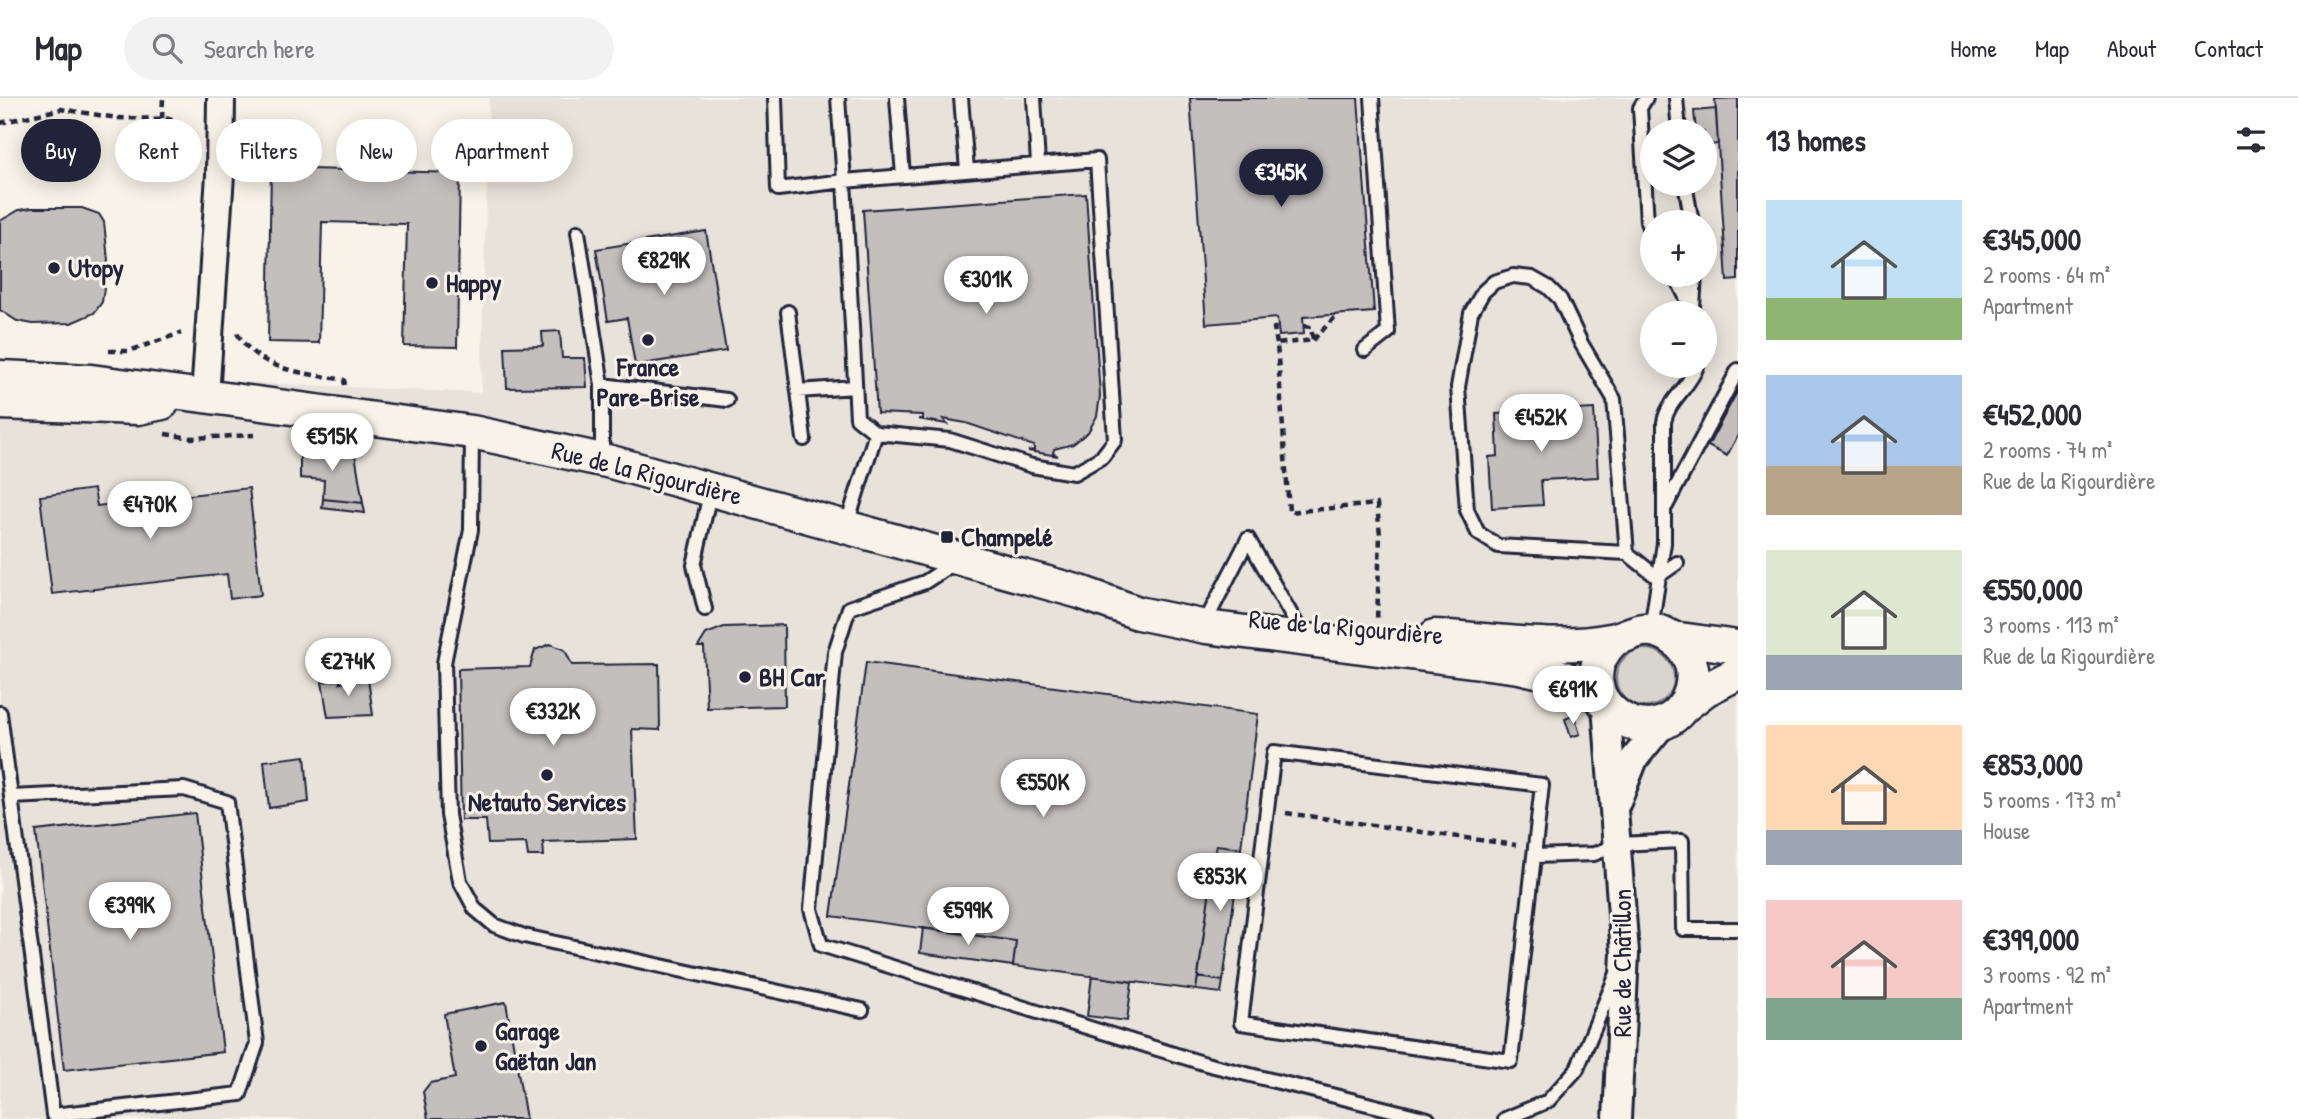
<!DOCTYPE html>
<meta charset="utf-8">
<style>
:root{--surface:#fff;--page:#f2f2f3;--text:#2b2b33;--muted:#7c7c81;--line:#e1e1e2;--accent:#22223b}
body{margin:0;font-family:"Patrick Hand",sans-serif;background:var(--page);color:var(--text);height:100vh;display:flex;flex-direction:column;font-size:26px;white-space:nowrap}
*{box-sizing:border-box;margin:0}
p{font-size:23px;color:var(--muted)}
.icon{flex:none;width:38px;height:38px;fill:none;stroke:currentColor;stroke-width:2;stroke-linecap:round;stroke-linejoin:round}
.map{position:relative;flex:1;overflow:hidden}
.drawer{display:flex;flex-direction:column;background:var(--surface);width:560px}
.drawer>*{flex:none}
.top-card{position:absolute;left:21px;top:21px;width:665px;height:63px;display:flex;gap:14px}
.controls{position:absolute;left:1640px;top:21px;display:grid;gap:14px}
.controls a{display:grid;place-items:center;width:77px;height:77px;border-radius:50%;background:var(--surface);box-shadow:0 4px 18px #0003;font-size:35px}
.price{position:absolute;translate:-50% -60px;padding:0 16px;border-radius:24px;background:#fff;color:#222;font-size:23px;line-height:46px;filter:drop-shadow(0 2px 4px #0008)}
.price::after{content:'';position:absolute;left:50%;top:42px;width:21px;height:16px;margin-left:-10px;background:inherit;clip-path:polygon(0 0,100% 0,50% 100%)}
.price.selected{background:var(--accent);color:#fff}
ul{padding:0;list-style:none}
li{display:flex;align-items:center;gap:21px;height:175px;padding:0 28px}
li span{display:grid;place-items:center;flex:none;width:196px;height:140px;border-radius:0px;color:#555}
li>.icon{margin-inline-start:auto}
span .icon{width:84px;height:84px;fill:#fffc;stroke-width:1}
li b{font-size:30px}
h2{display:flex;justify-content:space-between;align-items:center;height:84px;padding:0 28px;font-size:30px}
.pill{padding:0 24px;border-radius:32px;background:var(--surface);box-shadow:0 4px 18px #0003;font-size:24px;line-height:63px}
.pill.selected{background:var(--accent);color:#fff}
header{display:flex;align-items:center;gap:42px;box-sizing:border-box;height:98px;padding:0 35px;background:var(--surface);border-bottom:2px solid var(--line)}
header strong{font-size:33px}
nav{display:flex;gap:38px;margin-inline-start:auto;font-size:24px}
.search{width:490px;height:63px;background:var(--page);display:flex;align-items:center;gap:18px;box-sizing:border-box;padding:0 24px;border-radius:38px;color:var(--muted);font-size:26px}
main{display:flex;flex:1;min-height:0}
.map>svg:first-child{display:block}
.built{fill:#e7e3db;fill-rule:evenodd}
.green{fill:#d8d5cf;stroke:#7d7c85;stroke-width:2}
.building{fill:#c2bfbd;stroke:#22223b;stroke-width:2}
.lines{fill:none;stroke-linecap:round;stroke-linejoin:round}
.service-casing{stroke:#22223b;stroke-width:18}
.minor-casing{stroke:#22223b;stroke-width:32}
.tertiary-casing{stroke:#22223b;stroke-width:37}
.path{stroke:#22223b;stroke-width:4.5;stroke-dasharray:7 5;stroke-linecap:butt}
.service{stroke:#f7f3e8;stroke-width:12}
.minor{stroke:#f7f3e8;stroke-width:26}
.tertiary{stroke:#f7f3e8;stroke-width:32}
.poi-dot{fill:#22223b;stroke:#f7f3e8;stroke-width:2.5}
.labels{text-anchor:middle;stroke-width:6;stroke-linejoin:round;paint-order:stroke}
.poi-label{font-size:26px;font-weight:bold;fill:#22223b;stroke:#f7f3e8;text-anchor:start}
.street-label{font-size:26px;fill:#22223b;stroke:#f7f3e8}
</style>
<header>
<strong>Map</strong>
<div class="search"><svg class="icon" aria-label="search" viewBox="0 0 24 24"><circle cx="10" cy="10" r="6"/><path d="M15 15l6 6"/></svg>Search here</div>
<nav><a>Home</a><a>Map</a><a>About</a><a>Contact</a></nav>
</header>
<main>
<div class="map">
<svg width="1738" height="1021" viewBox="0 0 1738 1021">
<rect width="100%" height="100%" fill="#f7f3e8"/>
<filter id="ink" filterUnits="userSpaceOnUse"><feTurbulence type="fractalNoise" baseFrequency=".0143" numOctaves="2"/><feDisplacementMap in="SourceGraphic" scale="14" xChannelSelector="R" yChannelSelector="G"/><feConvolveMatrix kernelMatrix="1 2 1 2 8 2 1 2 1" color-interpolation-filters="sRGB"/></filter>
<g filter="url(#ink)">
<path class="built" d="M489,0H1738V1021H0V273L481,295ZM1652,33H1704V86H1652ZM1652,124H1704V177H1652ZM1652,215H1704V268H1652Z"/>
<path class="green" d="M1616 580a29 29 0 1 1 58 0a29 29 0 1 1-58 0Z"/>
<path class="building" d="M1190,0H1358L1374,214L1303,219L1304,236L1279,238L1277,220L1206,226Z
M1738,0V182L1727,183L1715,1Z
M1716,11L1718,46L1704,47V33H1696L1694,13Z
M271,70L460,75L457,249L404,248L407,126L322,124L319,245L268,244Z
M1086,96L1100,298L1097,318L1088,334L1073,346L1054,351L1053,355L1058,358L1028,353L1034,352V348L966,325L943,321L947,326L918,321H923V317L877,315L863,112Z
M32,110H82L99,116L104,124L108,162L102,204L94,215L71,225L33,226L17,223L0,212V123L19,112Z
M706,133L726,253L635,267L627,220L608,223L596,151Z
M560,233L562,260H585L587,289L507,290L505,249L543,248L542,234Z
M1738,292V337L1727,358L1708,348Z
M1594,311L1598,379L1541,382L1543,407L1492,410L1489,359L1498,358L1496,316Z
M300,348L355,356L363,405L323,401L324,382L300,380Z
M249,390L261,497L230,501L227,476L52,496L40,398L94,391L97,408Z
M323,401L363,405L365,415L322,410Z
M784,527L785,608L707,610L704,549H698L706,536L724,529Z
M550,546L565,552L572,567L659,566L660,632L632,631L637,741L543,744L544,758H528L526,745L488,746L486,722H461L458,571L530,569L535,552Z
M866,564L1258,616L1241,750L1216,747L1196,892L1013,868L1016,843L831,818Z
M340,581V585L368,581L373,617L328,619L322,584Z
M1574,617L1580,636L1571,639L1565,621Z
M305,658L309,704L269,710L264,663Z
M195,715L223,954L64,972L36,733Z
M1216,747L1241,750L1223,883L1198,879Z
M923,830L1016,843L1013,868L920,855Z
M1092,878L1132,884L1127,923L1087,918Z
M1198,879L1223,883L1221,895L1196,892Z
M506,904L526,1021H428L423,994L430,985L455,980L444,916Z"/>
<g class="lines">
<defs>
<path id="service" d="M775,0L778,91L844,83L838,0
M897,0L903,78
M961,0L967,72
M1034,0L1038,66
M1646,0L1640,10L1647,124L1652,137
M1676,0L1679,33
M1685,86L1692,124
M578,134L602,287
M1675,177L1694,215
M1693,209L1695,177
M788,214L804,341
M1365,252L1388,234L1372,0
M798,293L855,289
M472,335L471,432L444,565L448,717L460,783L475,811L494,827L524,838L862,912
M602,360V287L727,302
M1666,408L1738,272
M846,429L876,335L950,342L1032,368L1074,375L1102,359L1115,342L1097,62L844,83L857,320L876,335
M1248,441L1297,527
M1627,455L1614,301L1581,245L1560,201L1548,189L1532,180L1513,178L1494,184L1483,194L1471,215L1458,289L1467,412L1478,435L1498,448L1627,455L1657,479L1677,465
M957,463L925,484L849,510L835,554L811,811L821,847L1206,966L1428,1021
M705,511L694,467L711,391
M1210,515L1248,441
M1651,531L1664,445V324C1668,302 1690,289 1697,268
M0,615L53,1017L240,996L257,945L227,704L184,691L11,699
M1274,654L1542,687L1511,963L1241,925Z
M1535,758L1594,756L1619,746L1682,743L1683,831H1738
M1505,1021L1548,1003L1577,971L1616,878"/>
<path id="minor" d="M205,298L220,77L221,0
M1606,608L1625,855L1617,1021
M1617,704L1634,661L1665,623"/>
<path id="tertiary" d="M0,279L91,283L472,334L611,364L1080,494L1138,515L1206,529L1519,569L1563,579L1600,599
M0,305L138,310L162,305
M1435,538C1492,541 1556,553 1611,542C1628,539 1638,528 1657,533C1675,538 1688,552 1692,570C1694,583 1691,595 1685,606C1648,663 1558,596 1614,542
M1672,540L1738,549
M1683,609L1705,592L1738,575"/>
</defs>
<use href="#service" class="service-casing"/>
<use href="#minor" class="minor-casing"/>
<use href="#tertiary" class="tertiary-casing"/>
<path class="path" d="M162,20L163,0
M0,25L61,11L117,20L174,21
M1304,228L1311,229L1313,242L1277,246L1289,414L1377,406L1380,437L1377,523
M237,235C259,274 303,274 344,282L345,287
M1313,242L1338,216
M1277,246L1274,230H1278
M109,253H129L181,235
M165,336L191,340L254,337
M1286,715L1516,747"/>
<use href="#service" class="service"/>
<use href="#minor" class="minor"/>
<use href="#tertiary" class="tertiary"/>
</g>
</g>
<g class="poi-dot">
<circle cx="54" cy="170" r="7"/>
<circle cx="432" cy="185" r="7"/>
<circle cx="648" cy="242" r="7"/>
<rect x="940" y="432" width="14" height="14" rx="3.5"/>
<circle cx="745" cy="579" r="7"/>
<circle cx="547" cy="677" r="7"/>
<circle cx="481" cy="948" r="7"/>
</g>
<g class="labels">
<g class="poi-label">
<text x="68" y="179">Utopy</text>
<text x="446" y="194">Happy</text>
<text x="648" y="278" text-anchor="middle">France<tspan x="648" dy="30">Pare-Brise</tspan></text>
<text x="961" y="448">Champelé</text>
<text x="759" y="588">BH Car</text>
<text x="547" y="713" text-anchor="middle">Netauto Services</text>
<text x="495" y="942">Garage<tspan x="495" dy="30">Gaëtan Jan</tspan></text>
</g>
<g class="street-label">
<text transform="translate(647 375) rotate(14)" y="9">Rue de la Rigourdière</text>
<text transform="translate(1346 529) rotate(5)" y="9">Rue de la Rigourdière</text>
<text transform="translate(1622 865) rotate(-90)" y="9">Rue de Châtillon</text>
</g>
</g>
</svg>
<div class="controls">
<a><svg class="icon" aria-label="layers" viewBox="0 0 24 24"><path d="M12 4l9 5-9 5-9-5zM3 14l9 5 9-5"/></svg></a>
<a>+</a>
<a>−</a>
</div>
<b class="price selected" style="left:1281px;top:111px">€345K</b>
<b class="price" style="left:664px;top:199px">€829K</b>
<b class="price" style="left:986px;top:218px">€301K</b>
<b class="price" style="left:1541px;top:356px">€452K</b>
<b class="price" style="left:332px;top:375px">€515K</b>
<b class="price" style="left:150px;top:443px">€470K</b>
<b class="price" style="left:348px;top:600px">€274K</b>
<b class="price" style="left:1573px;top:628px">€691K</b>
<b class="price" style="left:553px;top:650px">€332K</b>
<b class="price" style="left:1043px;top:721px">€550K</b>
<b class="price" style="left:1220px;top:815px">€853K</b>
<b class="price" style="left:130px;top:844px">€399K</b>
<b class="price" style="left:968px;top:849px">€599K</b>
<div class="top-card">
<a class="pill selected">Buy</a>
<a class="pill">Rent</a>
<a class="pill">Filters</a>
<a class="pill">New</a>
<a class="pill">Apartment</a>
</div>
</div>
<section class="drawer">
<h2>13 homes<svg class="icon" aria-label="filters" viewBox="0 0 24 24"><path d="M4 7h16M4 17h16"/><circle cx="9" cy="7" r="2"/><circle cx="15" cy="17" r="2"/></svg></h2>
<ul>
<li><span style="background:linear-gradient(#bfe0f5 70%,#8fb573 0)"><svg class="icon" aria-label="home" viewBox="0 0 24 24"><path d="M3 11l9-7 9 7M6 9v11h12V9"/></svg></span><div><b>€345,000</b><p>2 rooms · 64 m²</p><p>Apartment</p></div></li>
<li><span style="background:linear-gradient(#a9c7e8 65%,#b9a48a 0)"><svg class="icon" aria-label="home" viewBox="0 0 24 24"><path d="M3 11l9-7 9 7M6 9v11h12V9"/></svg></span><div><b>€452,000</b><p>2 rooms · 74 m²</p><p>Rue de la Rigourdière</p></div></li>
<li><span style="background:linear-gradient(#dfe7d0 75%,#9aa5b1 0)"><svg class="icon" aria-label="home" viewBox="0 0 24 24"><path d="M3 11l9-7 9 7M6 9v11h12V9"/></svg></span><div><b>€550,000</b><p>3 rooms · 113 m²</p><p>Rue de la Rigourdière</p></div></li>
<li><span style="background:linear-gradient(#ffd9b3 75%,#9aa5b1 0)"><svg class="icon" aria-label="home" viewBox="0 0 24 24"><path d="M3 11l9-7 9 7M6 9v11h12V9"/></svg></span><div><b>€853,000</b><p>5 rooms · 173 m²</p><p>House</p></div></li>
<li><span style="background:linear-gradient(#f6c9c9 70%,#7fa58c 0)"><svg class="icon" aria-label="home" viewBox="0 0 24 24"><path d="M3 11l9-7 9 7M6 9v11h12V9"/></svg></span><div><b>€399,000</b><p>3 rooms · 92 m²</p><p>Apartment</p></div></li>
</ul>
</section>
</main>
